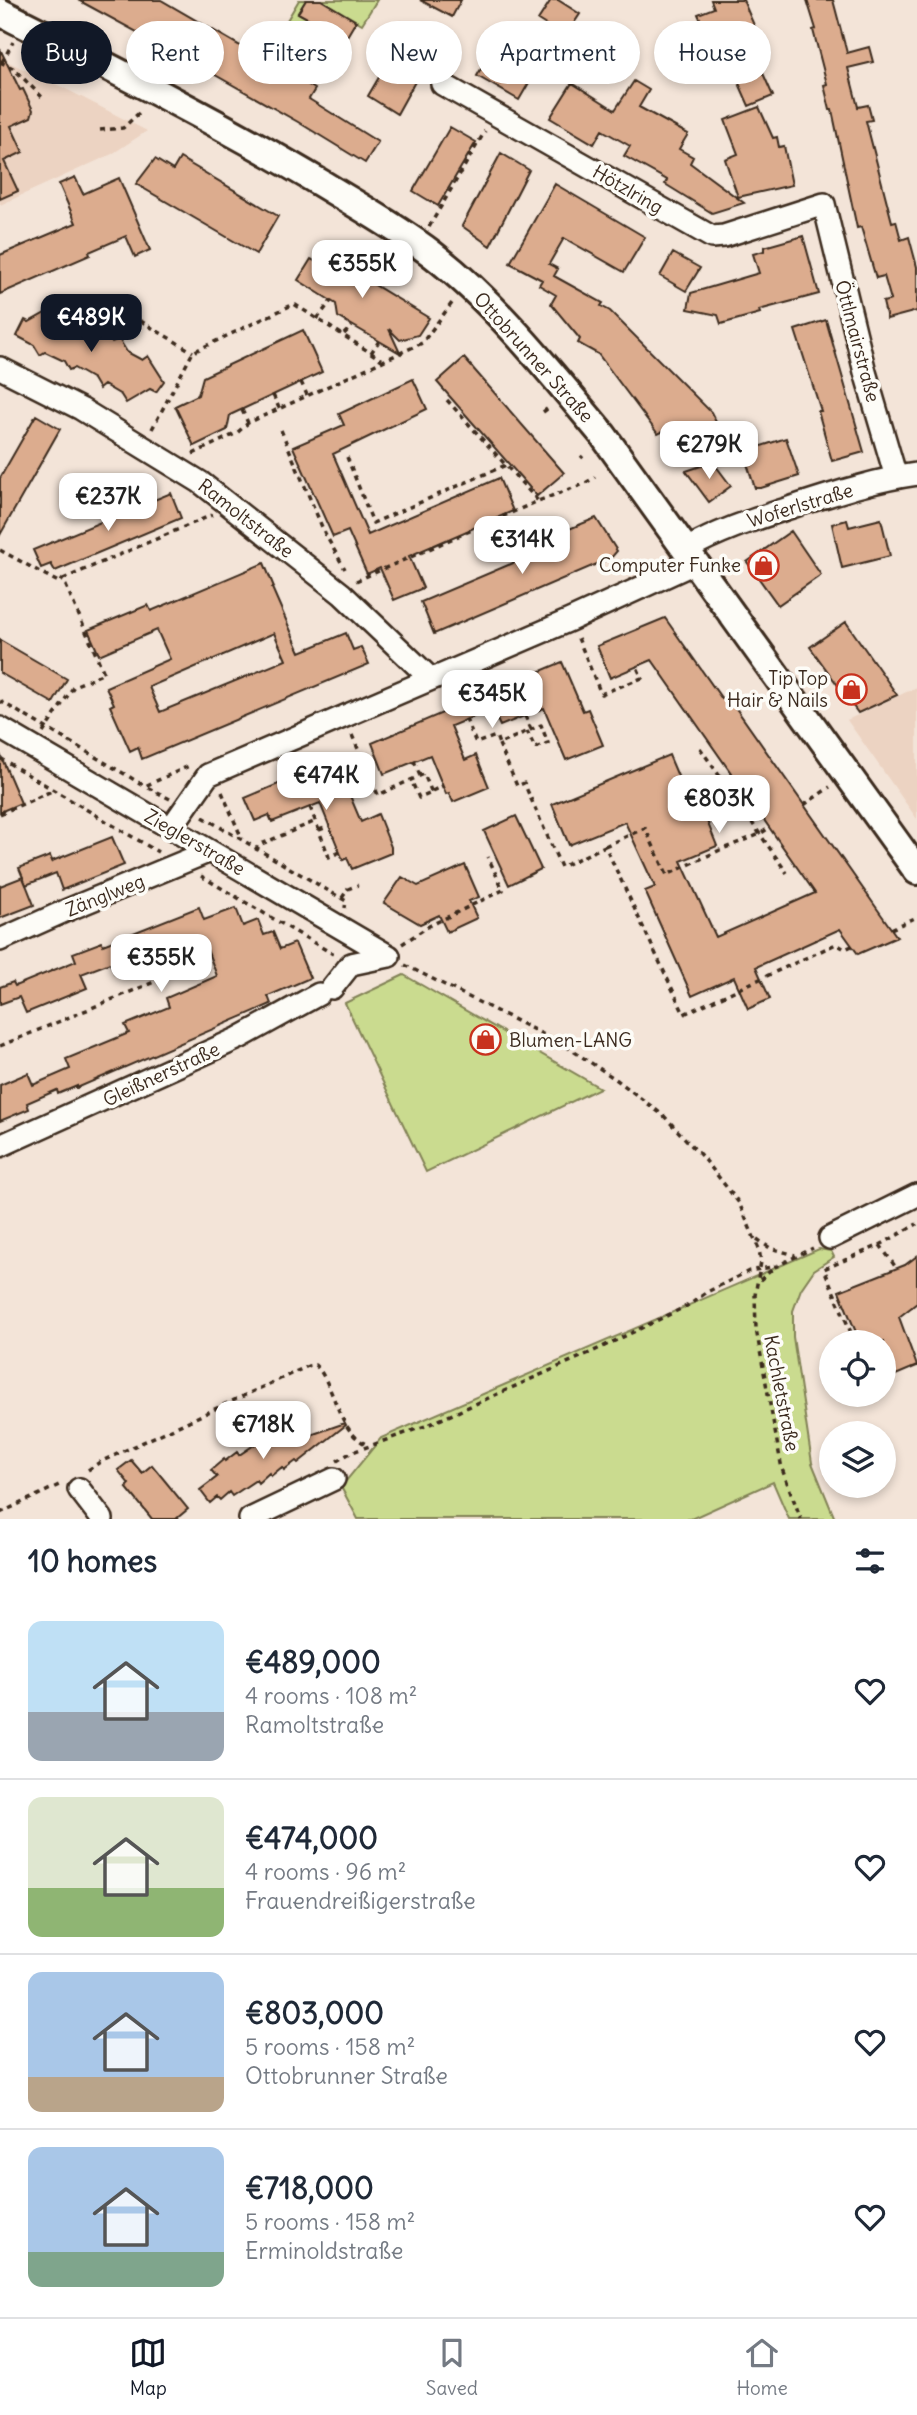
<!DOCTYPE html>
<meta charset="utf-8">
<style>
:root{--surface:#fff;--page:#f2f2f3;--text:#1f2937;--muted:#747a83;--line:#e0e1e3;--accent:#111827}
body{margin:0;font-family:Delius,sans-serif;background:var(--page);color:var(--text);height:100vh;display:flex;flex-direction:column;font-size:26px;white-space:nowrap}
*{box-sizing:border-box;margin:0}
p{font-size:23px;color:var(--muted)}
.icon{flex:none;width:38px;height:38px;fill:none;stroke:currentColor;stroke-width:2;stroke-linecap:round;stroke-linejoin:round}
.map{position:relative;height:1519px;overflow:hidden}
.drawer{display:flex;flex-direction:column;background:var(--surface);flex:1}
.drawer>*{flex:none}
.banner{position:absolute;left:21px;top:21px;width:875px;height:63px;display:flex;gap:14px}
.controls{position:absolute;left:819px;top:1330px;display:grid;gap:14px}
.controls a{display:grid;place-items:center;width:77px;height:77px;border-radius:50%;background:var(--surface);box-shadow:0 4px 10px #0003;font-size:35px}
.price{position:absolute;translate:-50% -60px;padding:0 16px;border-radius:14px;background:#fff;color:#222;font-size:23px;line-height:46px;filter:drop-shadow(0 2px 4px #0008)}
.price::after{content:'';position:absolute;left:50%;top:42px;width:21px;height:16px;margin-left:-10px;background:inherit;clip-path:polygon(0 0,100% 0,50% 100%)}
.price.selected{background:var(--accent);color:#fff}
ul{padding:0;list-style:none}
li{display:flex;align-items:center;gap:21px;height:175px;padding:0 28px}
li+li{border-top:2px solid var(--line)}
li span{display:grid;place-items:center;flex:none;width:196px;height:140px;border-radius:14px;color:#555}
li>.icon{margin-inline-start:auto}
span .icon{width:84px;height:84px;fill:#fffc;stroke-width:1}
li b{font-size:30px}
h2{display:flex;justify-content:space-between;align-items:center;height:84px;padding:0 28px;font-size:30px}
.chip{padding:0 24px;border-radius:32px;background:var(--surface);box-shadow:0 4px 10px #0003;font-size:24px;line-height:63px}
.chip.selected{background:var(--accent);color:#fff}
.tab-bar{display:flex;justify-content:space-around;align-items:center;height:98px;border-top:2px solid var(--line);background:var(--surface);font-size:19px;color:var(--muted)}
.tab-bar a{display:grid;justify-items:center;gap:4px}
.tab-bar .selected{color:var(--accent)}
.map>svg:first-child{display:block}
.built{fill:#ecd3c2}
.green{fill:#cadb8f;stroke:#828256;stroke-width:2}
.building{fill:#dcac8e;stroke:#3b2a1e;stroke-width:2;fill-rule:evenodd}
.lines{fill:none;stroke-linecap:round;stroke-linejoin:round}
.minor-casing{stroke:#3b2a1e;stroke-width:26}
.major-casing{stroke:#3b2a1e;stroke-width:32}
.path{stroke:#3b2a1e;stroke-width:3.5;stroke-dasharray:5 5;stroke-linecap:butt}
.minor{stroke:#fdfcf7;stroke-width:21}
.major{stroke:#fdfcf7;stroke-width:26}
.labels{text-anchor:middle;stroke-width:7;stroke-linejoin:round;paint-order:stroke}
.street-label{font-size:19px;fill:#3b2a1e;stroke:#fdfcf7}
.poi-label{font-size:19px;fill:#3b2a1e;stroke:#fdfcf7;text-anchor:end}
</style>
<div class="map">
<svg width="917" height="1519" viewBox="0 0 917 1519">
<rect width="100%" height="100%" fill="#f3e4d8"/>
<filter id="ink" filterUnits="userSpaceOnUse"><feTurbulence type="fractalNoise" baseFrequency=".0143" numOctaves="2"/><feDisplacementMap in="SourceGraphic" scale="14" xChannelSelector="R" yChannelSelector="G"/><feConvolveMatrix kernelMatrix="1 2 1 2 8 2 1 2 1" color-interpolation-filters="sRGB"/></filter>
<g filter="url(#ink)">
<path class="built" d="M0,58L66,89L147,131L112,154L0,205Z
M917,687V819L847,720Z"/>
<path class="green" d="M299,0H306L298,13L309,19L280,69L264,59Z
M321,0H377L362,24Z
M404,975L600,1088L426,1172L345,1003Z
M819,1249L831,1251L834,1257L814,1270L801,1289L793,1311V1337L812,1463L835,1519H789L773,1482L691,1519H358L341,1487L381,1438Z"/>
<path class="building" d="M78,0H161L280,69L309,19L298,13L306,0H321L356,21L346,38L337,33L307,84L315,89L309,99L378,142L365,163L298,122L194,63Z
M420,0H461L452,17Z
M551,0H558L580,14L565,37L538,20Z
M711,0H743L760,39L717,57L698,14L714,8Z
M807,0H833L847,53L869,47L873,62L848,68L858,107L868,105L872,120L866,121L892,222L896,221L901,240L909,237L917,267V311L887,319L883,302L891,300L884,276L876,278L861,227L857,228L832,110H830L824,85L827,84L813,30L816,29Z
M401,22L437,42L397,114L368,96L395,50L387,46Z
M496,43L538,67L519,100L477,76Z
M0,49L20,90L23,89L33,110L31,117L11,126L23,152L4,161L18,191L0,199Z
M762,71L773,96L749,106L738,81Z
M634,81L649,90L639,107L688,134L679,149L693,157L690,163L744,203L712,213L665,184L667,180L624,156L630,146L602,130L594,144L550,118L572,83L615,110Z
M759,107L773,138L777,137L779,147L784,146L792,185L738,197L725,159L738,154L725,120Z
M450,127L476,142L438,206L413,191Z
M501,153L529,170L490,246L462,226Z
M180,158L278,216L256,254L136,184L155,159L173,170Z
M75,177L83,194L119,178L150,250L135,257L126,236L89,252L90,255L0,294V255L76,223L59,184Z
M555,184L645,237L624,272L564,238L549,264L558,269L554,276L603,303L601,306L610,311L711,412L720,430L697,441L692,432L680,437L674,426L658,434L598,354L578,343L580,339L551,304L556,295L539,285L542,280L510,263Z
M803,236L819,294L759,310L760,313L721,324L718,315L688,309L691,293L759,273L753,254L764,251V247Z
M333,247L367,269L370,282L429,318L418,335L400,340L389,329L400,353L338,317L336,304L298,280L311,259L322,265Z
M673,253L700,268L686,291L660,276Z
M61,304L69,319L84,326L91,322L99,335L112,342L119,339L127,352L142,360L148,356L164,381L156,392L150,389L126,403L121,395L104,385L99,389L93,379L74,368L69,370L64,361L45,352L40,355L34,345L17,336L25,320L29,322Z
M826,320L864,452L832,461L818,411H821L795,330Z
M303,330L322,372L230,415L227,430L194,446L175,406L198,395L203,377Z
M464,358L564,473L537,496L437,382Z
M413,379L427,409L333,454L368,535L499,478L513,511L409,556L423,588L394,600L380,568L367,574L348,531L333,537L293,447L344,425L339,414Z
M36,415L60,429L0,535V478Z
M786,438L799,476L761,488H755L743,452Z
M713,462L731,486L709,502L686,471Z
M171,493L181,518L55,571L51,564L41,568L33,550Z
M596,518L617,551L611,558L434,634L421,602L558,544L554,535Z
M881,519L890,556L842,568L832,524L847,520L849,527Z
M791,531L821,575L778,605L747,562Z
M264,563L274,587L272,588L300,652L346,633L353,650L361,647L369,664L142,759L138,747L130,751L110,706L114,704L106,687L170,659L157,630L99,655L88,630L148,605L151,611ZM274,633L286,660L160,712L149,687Z
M665,618L722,699L728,697L897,937L858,954L840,929L756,967L770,999L748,1009L734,977L692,996L645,891L655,887L625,822L569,845L552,804L669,755L688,800L697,796L717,846L681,861L716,937L815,893L652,660L610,678L597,646Z
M846,622L897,695L858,713L810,647Z
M0,640L67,679L53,703L0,673Z
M562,662L583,711L588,709L603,745L566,760L544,708L500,726L492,709L451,726L465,760L476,755L489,787L453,802L449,793L446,794L430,755L384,774L372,743Z
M0,754L21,803L0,812Z
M335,760L361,822L378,814L391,847V853L352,869L347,858L343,860L320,803L272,822L269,815L255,821L245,798Z
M516,816L541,869L509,885L484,831Z
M112,837L124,865L62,890L56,873L26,885L19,868L50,856L53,863L52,861Z
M465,865L479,897L469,901L477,918L447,932L439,915L420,924L384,903L402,877L418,886Z
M23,877L34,905L0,918V886Z
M199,907L204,920L236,908L243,926L258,920L264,935L273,932L280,949L295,943L310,978L268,996L271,1004L77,1088V1086L58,1094L57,1090L27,1103L29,1109L0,1121V1085L28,1073L33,1085L70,1069L66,1059L129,1033L125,1025L169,1007L166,998L217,976L203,939L115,974L110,963L81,974L87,988L26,1013L19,997L0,1004V987L13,982L15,986L76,961L73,953L102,942L103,945Z
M917,1256V1303L899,1317L917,1366L884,1380V1342H860L839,1291L905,1265Z
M345,1423L346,1425L298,1463L296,1461L284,1470L282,1467L271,1476L269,1473L258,1483L256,1480L232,1496L229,1492L220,1500L217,1497L210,1503L200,1490L217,1477L211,1470L224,1459L225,1461L237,1452L239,1455L263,1439L266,1443L292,1426L302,1438Z
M131,1460L142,1473L152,1465L188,1509L176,1519H152L126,1487L129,1484L118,1470Z"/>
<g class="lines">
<defs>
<path id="minor" d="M442,84L712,237L724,236L824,204L865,372L896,477
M0,368L81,409L200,482L342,594L431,679
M687,549C720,530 756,519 792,507C833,494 874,480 917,474
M440,676L570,620L697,562
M0,728L389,956
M171,828L208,775L436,677
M0,940L65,911L210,851
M332,988L351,964L389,956
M0,1146L239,1038L319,994
M830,1238L917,1195
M79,1489L102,1519
M250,1519L334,1479"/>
<path id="major" d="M0,12C109,67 219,122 324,185C360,207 398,228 432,254C498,305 550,372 603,435L917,871"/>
</defs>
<use href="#minor" class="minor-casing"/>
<use href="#major" class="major-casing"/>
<path class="path" d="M0,62L13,68L45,100
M2,62L13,42
M100,130L123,128L141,111
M429,227L485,131
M122,298L132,316L193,352
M317,319L331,301
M344,334L352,326
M371,353L379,341
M301,382L307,395
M273,395L279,408
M447,400L538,501
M242,410L248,423
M543,412L547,409
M152,429L193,352L294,304L382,360
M281,430L325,534L345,569
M193,454L237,433L248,423L422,343L452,303
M347,457L373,523L506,465
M581,458L583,456
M0,550L60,583L63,579L104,673L74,686L43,733
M63,579L212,515
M356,581L538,501L584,484L595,477
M578,638L601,694L642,678L637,667
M454,691L476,743L496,736L499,744L541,725L548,743L535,748L527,731
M0,701L145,786
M525,716L531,729
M352,735L378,795L424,774L432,793L419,798L411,780
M499,744L517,786L524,783L561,867L605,846L684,1014L836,944L845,949L852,946
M700,748L787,873
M0,758L158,852
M414,761L420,776
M432,791L443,786
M222,792L242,839
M170,799L145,786L189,766
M804,805L830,787
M310,807L329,857L340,852
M0,814L54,790
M203,817L346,901L345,908
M319,830L330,826
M605,846L645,828L667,875L720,850L760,834L769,828
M256,851L259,845L316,821
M201,876L333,954
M342,898L348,889L358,885
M891,929L917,917
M402,944L429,926L503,890L488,857
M405,965L564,1045L617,1080L664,1116L706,1161L739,1203L759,1249L761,1262L755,1295L756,1329L782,1469L801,1519
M0,1046L171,975
M757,1239L770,1248L795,1255
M880,1245L897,1269
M760,1280L775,1267
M855,1342L824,1269L880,1245L917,1224
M337,1461L350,1453L428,1425L594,1351L689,1305L707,1292L749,1271L777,1266L813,1248
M88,1470L100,1462L308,1366L315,1365L319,1369C336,1392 339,1433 368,1445
M0,1513L59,1485"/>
<use href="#minor" class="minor"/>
<use href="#major" class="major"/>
</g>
</g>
<defs>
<symbol id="shop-ring" viewBox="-11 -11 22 22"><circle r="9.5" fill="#fdfcf7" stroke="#c8321e" stroke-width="1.5"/><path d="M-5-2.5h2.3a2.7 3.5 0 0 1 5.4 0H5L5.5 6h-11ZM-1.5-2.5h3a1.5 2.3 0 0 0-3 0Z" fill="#c8321e"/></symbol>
</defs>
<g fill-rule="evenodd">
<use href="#shop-ring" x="746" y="548" width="35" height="35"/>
<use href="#shop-ring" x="834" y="672" width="35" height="35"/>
<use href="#shop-ring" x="468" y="1022" width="35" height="35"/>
</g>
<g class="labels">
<g class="street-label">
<text transform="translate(628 189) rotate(30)" y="7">Hötzlring</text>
<text transform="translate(858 341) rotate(75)" y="7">Öttlmairstraße</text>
<text transform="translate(534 357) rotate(48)" y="7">Ottobrunner Straße</text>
<text transform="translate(800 505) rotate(-17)" y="7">Woferlstraße</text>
<text transform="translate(246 518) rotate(38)" y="7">Ramoltstraße</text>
<text transform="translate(195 842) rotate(30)" y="7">Zieglerstraße</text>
<text transform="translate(105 895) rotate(-22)" y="7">Zänglweg</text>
<text transform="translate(161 1074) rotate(-25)" y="7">Gleißnerstraße</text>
<text transform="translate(782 1393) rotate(79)" y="7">Kachletstraße</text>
</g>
<g class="poi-label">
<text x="741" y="572">Computer Funke</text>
<text x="828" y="685">Tip Top<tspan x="828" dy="22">Hair &amp; Nails</tspan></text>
<text x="509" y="1047" text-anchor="start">Blumen-LANG</text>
</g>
</g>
</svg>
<div class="controls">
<a><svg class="icon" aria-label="locate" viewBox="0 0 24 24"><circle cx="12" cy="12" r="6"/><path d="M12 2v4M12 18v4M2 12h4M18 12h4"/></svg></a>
<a><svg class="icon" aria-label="layers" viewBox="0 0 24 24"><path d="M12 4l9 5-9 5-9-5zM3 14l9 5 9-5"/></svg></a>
</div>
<b class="price" style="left:362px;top:300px">€355K</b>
<b class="price selected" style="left:91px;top:354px">€489K</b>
<b class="price" style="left:709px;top:481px">€279K</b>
<b class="price" style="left:108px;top:533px">€237K</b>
<b class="price" style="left:522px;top:576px">€314K</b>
<b class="price" style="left:492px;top:730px">€345K</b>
<b class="price" style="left:326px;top:812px">€474K</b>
<b class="price" style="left:719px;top:835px">€803K</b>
<b class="price" style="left:161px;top:994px">€355K</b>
<b class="price" style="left:263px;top:1461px">€718K</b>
<div class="banner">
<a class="chip selected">Buy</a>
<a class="chip">Rent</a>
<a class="chip">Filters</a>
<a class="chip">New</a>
<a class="chip">Apartment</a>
<a class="chip">House</a>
</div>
</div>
<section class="drawer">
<h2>10 homes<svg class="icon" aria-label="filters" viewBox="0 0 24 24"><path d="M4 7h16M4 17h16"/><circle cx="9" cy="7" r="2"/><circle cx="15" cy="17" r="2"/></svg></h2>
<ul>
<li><span style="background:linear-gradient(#bfe0f5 65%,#9aa5b1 0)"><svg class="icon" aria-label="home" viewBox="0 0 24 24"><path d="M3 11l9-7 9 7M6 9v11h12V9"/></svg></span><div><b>€489,000</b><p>4 rooms · 108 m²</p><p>Ramoltstraße</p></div><svg class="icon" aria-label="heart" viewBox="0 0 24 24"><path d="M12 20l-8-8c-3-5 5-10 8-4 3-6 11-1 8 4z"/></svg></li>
<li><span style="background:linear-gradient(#dfe7d0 65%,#8fb573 0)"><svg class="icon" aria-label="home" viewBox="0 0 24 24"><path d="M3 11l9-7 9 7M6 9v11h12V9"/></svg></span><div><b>€474,000</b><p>4 rooms · 96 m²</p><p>Frauendreißigerstraße</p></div><svg class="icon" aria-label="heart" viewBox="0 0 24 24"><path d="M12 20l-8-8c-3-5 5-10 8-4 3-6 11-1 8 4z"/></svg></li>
<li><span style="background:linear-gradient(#a9c7e8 75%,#b9a48a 0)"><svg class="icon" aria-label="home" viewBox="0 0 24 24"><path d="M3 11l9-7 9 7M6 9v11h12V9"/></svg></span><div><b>€803,000</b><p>5 rooms · 158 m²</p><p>Ottobrunner Straße</p></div><svg class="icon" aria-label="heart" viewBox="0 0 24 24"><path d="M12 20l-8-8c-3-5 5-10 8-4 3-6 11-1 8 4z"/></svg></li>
<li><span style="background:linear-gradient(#a9c7e8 75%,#7fa58c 0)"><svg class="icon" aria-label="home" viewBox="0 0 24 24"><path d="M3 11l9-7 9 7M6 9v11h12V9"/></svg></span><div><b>€718,000</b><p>5 rooms · 158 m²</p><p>Erminoldstraße</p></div><svg class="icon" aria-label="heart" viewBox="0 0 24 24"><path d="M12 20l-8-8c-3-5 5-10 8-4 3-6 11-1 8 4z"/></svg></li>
</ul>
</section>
<nav class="tab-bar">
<a class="selected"><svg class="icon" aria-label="map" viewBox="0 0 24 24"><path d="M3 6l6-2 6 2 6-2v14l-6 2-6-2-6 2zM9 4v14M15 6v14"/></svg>Map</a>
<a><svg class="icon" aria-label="saved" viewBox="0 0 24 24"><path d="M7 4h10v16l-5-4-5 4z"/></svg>Saved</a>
<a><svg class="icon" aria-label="home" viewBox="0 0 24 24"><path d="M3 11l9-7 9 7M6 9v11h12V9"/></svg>Home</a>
</nav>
